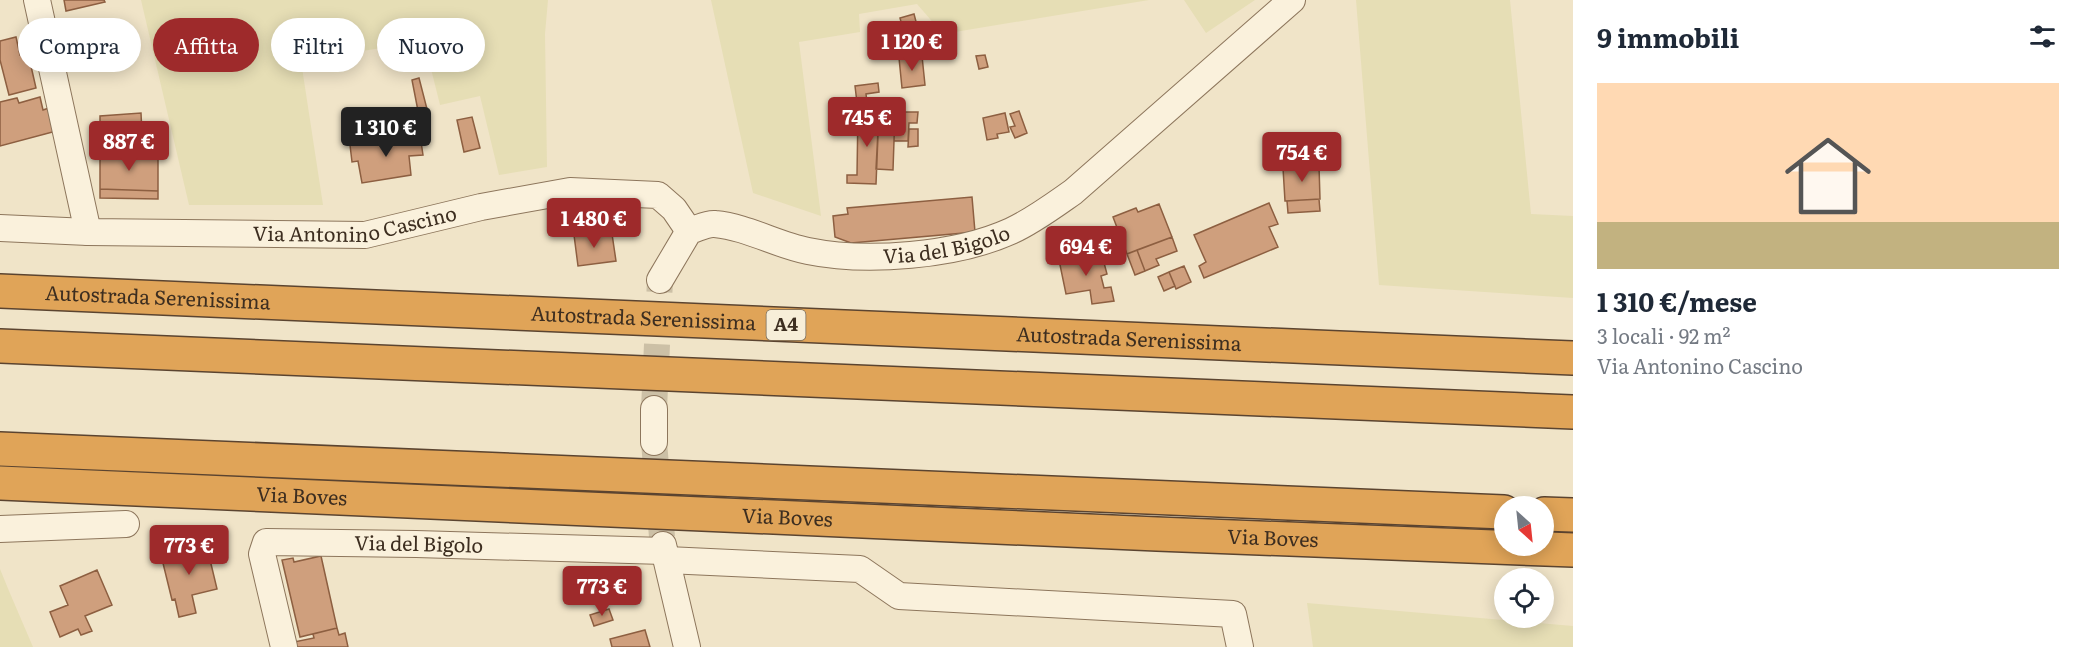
<!DOCTYPE html>
<html lang="it">
<meta charset="utf-8">
<style>
:root{--surface:#fff;--page:#f2f2f3;--text:#1f2937;--muted:#747a83;--line:#e0e1e3;--accent:#9e2a2b}
body{margin:0;font-family:Literata,serif;background:var(--page);color:var(--text);height:100vh;display:flex;flex-direction:column;font-size:22px;white-space:nowrap}
*{box-sizing:border-box;margin:0}
p{font-size:20px;color:var(--muted)}
.icon{flex:none;width:33px;height:33px;fill:none;stroke:currentColor;stroke-width:2;stroke-linecap:round;stroke-linejoin:round}
.map{position:relative;flex:1;overflow:hidden}
.drawer{display:flex;flex-direction:column;background:var(--surface);width:510px}
.drawer>*{flex:none}
.hud{position:absolute;left:18px;top:18px;width:570px;height:54px;display:flex;gap:12px}
.needle{width:39px;rotate:153deg}
.tools{position:absolute;left:1494px;top:496px;display:grid;gap:12px}
.tools a{display:grid;place-items:center;width:60px;height:60px;border-radius:50%;background:var(--surface);box-shadow:0 3px 15px #0003;font-size:30px}
.price{position:absolute;translate:-50% -51px;padding:0 14px;border-radius:6px;background:var(--accent);color:#fff;font-size:20px;line-height:39px;filter:drop-shadow(0 2px 3px #0008)}
.price::after{content:'';position:absolute;left:50%;top:36px;width:18px;height:14px;margin-left:-9px;background:inherit;clip-path:polygon(0 0,100% 0,50% 100%)}
.price.current{background:#222;color:#fff}
ul{padding:0;list-style:none}
li{display:grid;align-content:center;gap:12px;height:318px;padding:0 24px}
li+li{border-top:2px solid var(--line)}
li span{display:grid;place-items:center;height:186px;border-radius:0px;color:#555}
li>.icon{margin-inline-start:auto}
span .icon{width:108px;height:108px;fill:#fffc;stroke-width:1}
li b{font-size:26px}
h2{display:flex;justify-content:space-between;align-items:center;height:72px;padding:0 24px;font-size:26px}
.pill{padding:0 21px;border-radius:27px;background:var(--surface);box-shadow:0 3px 15px #0003;font-size:21px;line-height:54px}
.pill.current{background:var(--accent);color:#fff}
main{display:flex;flex:1;min-height:0}
.map>svg:first-child{display:block}
.farmland{fill:#e6deb5}
.building{fill:#cf9f7d;stroke:#8d5f41;stroke-width:1.5}
.lines{fill:none;stroke-linecap:round;stroke-linejoin:round}
.minor-tunnel{stroke:#ccc0a6;stroke-width:26;stroke-dasharray:26 13;stroke-linecap:butt}
.minor-casing{stroke:#8d765c;stroke-width:28}
.highway-casing{stroke:#5b4430;stroke-width:36}
.minor{stroke:#faf1dc;stroke-width:26}
.highway{stroke:#e0a458;stroke-width:33}
.labels{text-anchor:middle;stroke-width:4.5;stroke-linejoin:round;paint-order:stroke}
.shield{fill:#f7eed8;stroke:#756857;stroke-width:1.5}
.shield-label{font-size:18px;font-weight:bold;fill:#3d2e20}
.street-label{font-size:20px;fill:#3d2e20;stroke:#f7eed8}
</style>
<main>
<div class="map">
<svg width="1573" height="647" viewBox="0 0 1573 647">
<rect width="100%" height="100%" fill="#f0e4c8"/>
<path class="farmland" d="M141,0H548L545,34L547,167L499,175L480,96L440,105L424,41L301,61L323,205H189Z
M711,0H1149L943,34L917,4L859,14L860,32L799,42L821,216L753,193Z
M1184,0H1255L1206,33Z
M1356,0H1510L1531,214L1573,216V298L1379,285Z
M0,569L9,591L33,647H0Z
M1307,603L1573,626V647H1313Z"/>
<path class="building" d="M64,0H104L105,2L66,11Z
M914,14L919,33L905,37L900,18Z
M16,37L20,55L28,53L36,88L9,95L0,60V41Z
M985,55L988,67L979,69L976,56Z
M922,56L925,85L902,88L899,58Z
M419,78L428,113L419,116L412,80Z
M878,83L879,92L866,94L867,102L871,101L873,111H858L855,86Z
M40,97L43,110L49,108L60,130L0,146V102L17,98L19,103Z
M858,111H879L876,184L847,183V175H857Z
M879,111L895,112L893,170L876,169Z
M1019,111L1027,133L1015,138L1010,127L1015,126L1010,114Z
M895,112H918L917,123H909L908,141H894Z
M141,113L142,134L100,136V116Z
M1005,113L1009,132L997,134L998,138L987,140L983,118Z
M472,117L480,148L464,152L457,120Z
M909,129H918V146L908,147Z
M420,135L423,155L409,156L411,175L362,183L358,161L352,162L350,145Z
M100,153H158V191L100,189Z
M1319,166L1320,199L1285,201L1283,168Z
M100,189L158,191V199L100,198Z
M972,197L975,232L851,243L835,237L833,216L848,214L847,208Z
M1319,199L1320,211L1288,213L1287,201Z
M1269,203L1278,224L1269,227L1278,247L1204,278L1199,266L1206,262L1194,235Z
M1159,204L1172,237L1127,254L1113,217L1136,208L1138,212Z
M590,233V236L612,234L616,261L578,266L574,235Z
M1172,237L1177,251L1156,259L1159,265L1145,271L1137,250Z
M1137,250L1145,271L1135,275L1127,254Z
M1097,253L1099,259H1103L1107,274L1101,276L1104,288L1111,287L1114,301L1092,304L1090,290L1066,294L1059,260Z
M1184,266L1191,282L1176,289L1169,272Z
M1169,272L1175,286L1164,291L1158,277Z
M206,543L217,589L192,595L196,613L179,617L175,599L172,600L161,555Z
M321,556L337,628L300,637L282,560L293,558L294,562Z
M97,570L112,605L85,616L92,631L81,635L78,629L60,637L50,612L68,605L60,586Z
M609,609L613,620L594,626L590,615Z
M337,628L339,635L345,633L348,647H290L289,643L314,638L313,634Z
M645,630L650,647H612L610,639Z"/>
<g class="lines">
<path class="minor-tunnel" d="M654,409L660,280
M654,442L662,537"/>
<defs>
<g id="minor">
<path d="M37,0L88,232"/>
<path id="s1" d="M0,228L88,232L365,235L481,207L570,191L658,195L674,209L689,231"/>
<path id="s2" d="M660,280L689,231C697,229 707,223 715,224C747,227 777,245 808,251C866,263 956,256 1011,231C1033,221 1053,206 1073,192L1292,0"/>
<path d="M654,409V442"/>
<path d="M0,529L126,524"/>
<path d="M663,545L687,647"/>
<path d="M667,560L860,569L899,596L1233,614L1240,647"/>
<path id="s3" d="M284,647L262,554L266,542L416,544L664,551"/>
</g>
<g id="highway">
<path id="s4" d="M0,291L1573,358"/>
<path d="M0,346L1573,412"/>
<path d="M0,449L1504,512"/>
<path id="s5" d="M0,483L1157,534L1573,550"/>
<path d="M1544,514L1573,515"/>
</g>
</defs>
<use href="#minor" class="minor-casing"/>
<use href="#highway" class="highway-casing"/>
<use href="#minor" class="minor"/>
<use href="#highway" class="highway"/>
</g>
<g class="labels">
<rect class="shield" x="766.5" y="310" width="39" height="30" rx="4.5"/>
<g class="shield-label">
<text x="786" y="331">A4</text>
</g>
<g class="street-label">
<text dy="7" stroke="none"><textPath href="#s1" startOffset="356">Via Antonino Cascino</textPath></text>
<text dy="7" stroke="none"><textPath href="#s2" startOffset="321">Via del Bigolo</textPath></text>
<text dy="7" stroke="none"><textPath href="#s4" startOffset="158">Autostrada Serenissima</textPath></text>
<text dy="7" stroke="none"><textPath href="#s4" startOffset="644">Autostrada Serenissima</textPath></text>
<text dy="7" stroke="none"><textPath href="#s4" startOffset="1130">Autostrada Serenissima</textPath></text>
<text dy="7" stroke="none"><textPath href="#s5" startOffset="302">Via Boves</textPath></text>
<text dy="7" stroke="none"><textPath href="#s5" startOffset="788">Via Boves</textPath></text>
<text dy="7" stroke="none"><textPath href="#s5" startOffset="1274">Via Boves</textPath></text>
<text dy="7" stroke="none"><textPath href="#s3" startOffset="261">Via del Bigolo</textPath></text>
</g>
</g>
</svg>
<div class="tools">
<a><svg class="needle" viewBox="-14 -14 28 28"><path d="M0-13l5 13h-10z" fill="#e53935"/><path d="M0 13l5-13h-10z" fill="#747a83"/></svg></a>
<a><svg class="icon" aria-label="locate" viewBox="0 0 24 24"><circle cx="12" cy="12" r="6"/><path d="M12 2v4M12 18v4M2 12h4M18 12h4"/></svg></a>
</div>
<b class="price" style="left:912px;top:72px">1 120 €</b>
<b class="price" style="left:867px;top:148px">745 €</b>
<b class="price current" style="left:386px;top:158px">1 310 €</b>
<b class="price" style="left:129px;top:172px">887 €</b>
<b class="price" style="left:1302px;top:183px">754 €</b>
<b class="price" style="left:594px;top:249px">1 480 €</b>
<b class="price" style="left:1086px;top:277px">694 €</b>
<b class="price" style="left:189px;top:576px">773 €</b>
<b class="price" style="left:602px;top:617px">773 €</b>
<div class="hud">
<a class="pill">Compra</a>
<a class="pill current">Affitta</a>
<a class="pill">Filtri</a>
<a class="pill">Nuovo</a>
</div>
</div>
<section class="drawer">
<h2>9 immobili<svg class="icon" aria-label="filters" viewBox="0 0 24 24"><path d="M4 7h16M4 17h16"/><circle cx="9" cy="7" r="2"/><circle cx="15" cy="17" r="2"/></svg></h2>
<ul>
<li><span style="background:linear-gradient(#ffd9b3 75%,#c2b280 0)"><svg class="icon" aria-label="home" viewBox="0 0 24 24"><path d="M3 11l9-7 9 7M6 9v11h12V9"/></svg></span><div><b>1 310 €/mese</b><p>3 locali · 92 m²</p><p>Via Antonino Cascino</p></div></li>
</ul>
</section>
</main>
